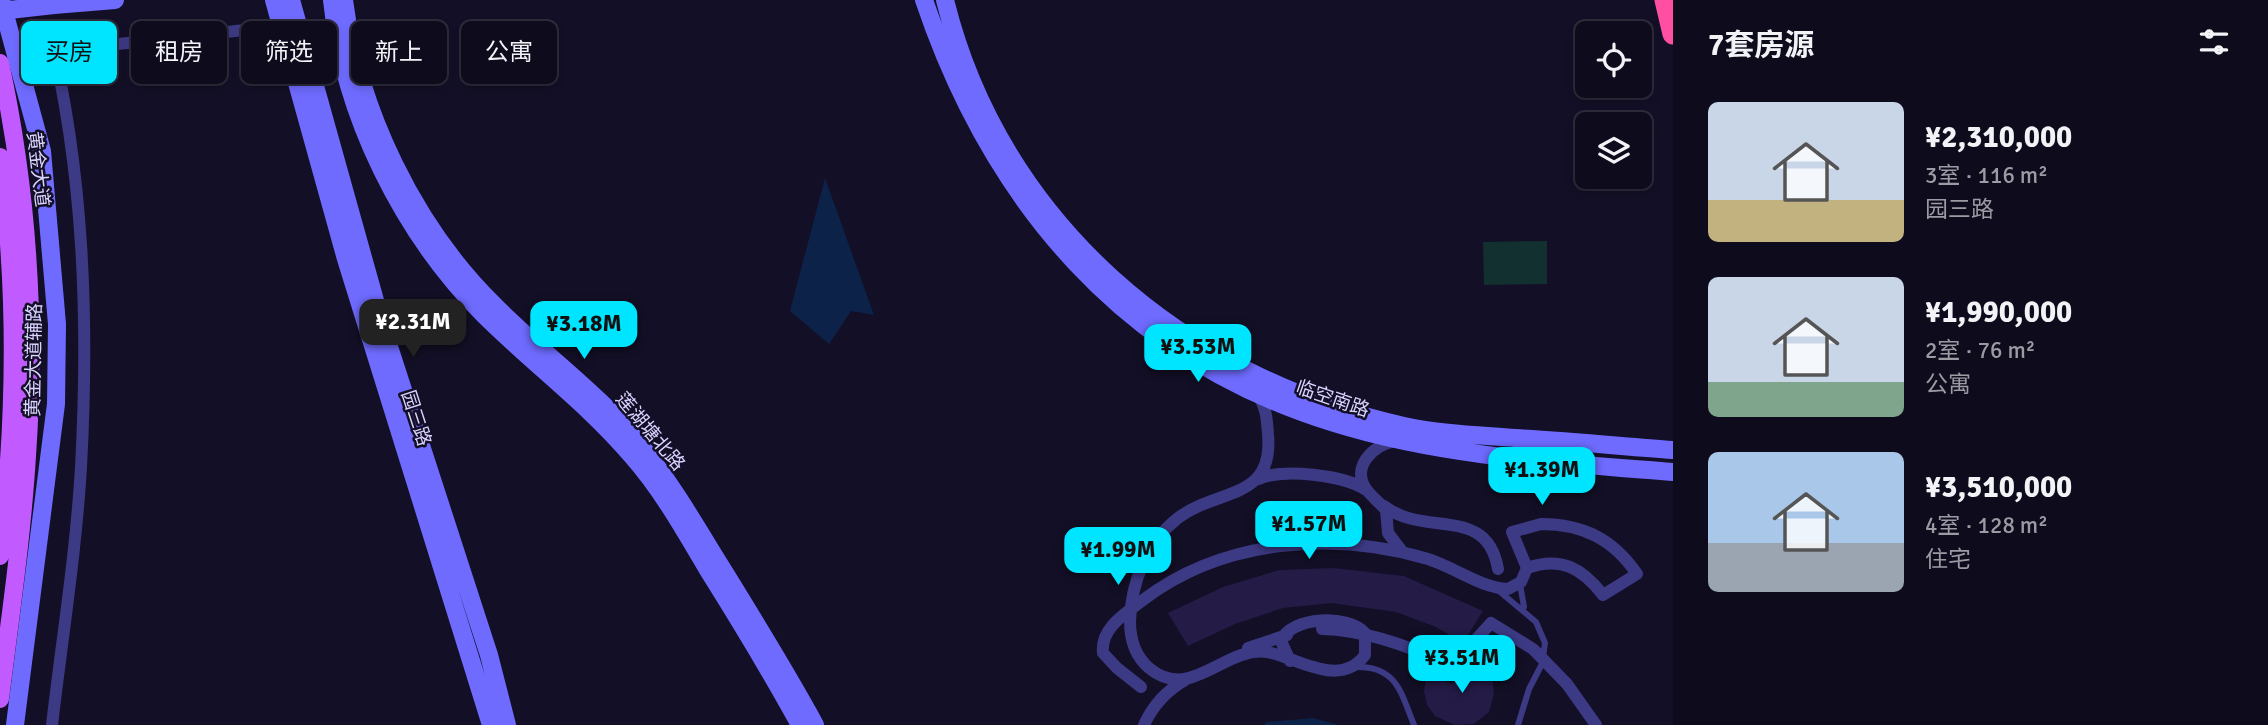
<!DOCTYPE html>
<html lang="zh">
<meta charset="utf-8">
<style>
:root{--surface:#0e0b1c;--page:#171425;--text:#f1f3f6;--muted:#9b9ba3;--line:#2e2b3b;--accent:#00e5ff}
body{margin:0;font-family:Signika,"Noto Sans SC",sans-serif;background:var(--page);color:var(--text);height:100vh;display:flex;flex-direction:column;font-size:26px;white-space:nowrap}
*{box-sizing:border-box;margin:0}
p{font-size:23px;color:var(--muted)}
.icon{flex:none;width:38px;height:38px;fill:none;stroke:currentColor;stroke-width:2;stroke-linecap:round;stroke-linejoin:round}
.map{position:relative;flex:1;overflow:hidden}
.drawer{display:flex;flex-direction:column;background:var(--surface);width:595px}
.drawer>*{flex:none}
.guide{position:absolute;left:21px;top:21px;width:665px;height:63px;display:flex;gap:14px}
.tools{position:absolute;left:1575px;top:21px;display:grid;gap:14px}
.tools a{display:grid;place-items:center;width:77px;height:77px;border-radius:10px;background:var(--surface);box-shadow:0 4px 10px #0003,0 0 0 2px var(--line);font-size:35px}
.price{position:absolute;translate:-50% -60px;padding:0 16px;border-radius:14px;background:var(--accent);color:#111;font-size:23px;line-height:46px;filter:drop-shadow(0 2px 4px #0008)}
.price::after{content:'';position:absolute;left:50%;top:42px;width:21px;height:16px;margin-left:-10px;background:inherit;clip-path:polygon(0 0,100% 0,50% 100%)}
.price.active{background:#222;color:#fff}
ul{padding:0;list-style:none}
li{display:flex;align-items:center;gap:21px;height:175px;padding:0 35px}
li span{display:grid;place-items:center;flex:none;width:196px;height:140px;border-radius:10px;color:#555}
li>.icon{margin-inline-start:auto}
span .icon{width:84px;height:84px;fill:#fffc;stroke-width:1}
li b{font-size:30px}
h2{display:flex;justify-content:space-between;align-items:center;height:84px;padding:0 35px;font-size:30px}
.tag{padding:0 24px;border-radius:10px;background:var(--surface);box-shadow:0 4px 10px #0003,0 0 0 2px var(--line);font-size:24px;line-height:63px}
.tag.active{background:var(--accent);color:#111}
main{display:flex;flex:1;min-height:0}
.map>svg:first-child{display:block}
.green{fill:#12302f}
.water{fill:#0c2248}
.building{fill:#241b47}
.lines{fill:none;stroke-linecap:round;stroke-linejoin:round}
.lane{stroke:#3d3a85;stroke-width:6}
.street{stroke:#3d3a85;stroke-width:12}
.secondary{stroke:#6f6bff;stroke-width:18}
.primary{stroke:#c25bff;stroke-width:18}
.highway{stroke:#ff4fa3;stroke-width:21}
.secondary-bridge{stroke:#6f6bff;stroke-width:18}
.labels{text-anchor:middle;stroke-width:5;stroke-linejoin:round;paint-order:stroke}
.street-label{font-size:19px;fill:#d9d4ff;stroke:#130f26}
</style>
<main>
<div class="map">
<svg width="1673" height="725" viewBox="0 0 1673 725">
<rect width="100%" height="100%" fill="#130f26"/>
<path class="green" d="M1547,241V284L1484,285L1483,242Z"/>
<path class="water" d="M825,178L874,315L851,311L829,344L790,311Z
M1313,718L1339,725H1264L1266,722Z"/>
<path class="building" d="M1333,568L1404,576L1483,611L1463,643L1436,627L1396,612L1331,603L1283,608L1235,624L1188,646L1168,613L1223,587L1279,570Z
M1472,656L1483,661L1492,674L1494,694L1489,712L1474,724L1455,725L1435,716L1427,705L1424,691L1427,674L1452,684Z"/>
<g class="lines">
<path class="lane" d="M1520,584L1524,607
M1499,591L1536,622L1545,643L1542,664L1529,689L1518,725
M1354,667C1397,665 1401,693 1414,725"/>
<path class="street" d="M49,29C84,172 89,320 81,467C76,553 62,639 52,725
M55,51L281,26
M1257,394C1266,406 1267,419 1268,434C1274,501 1218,488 1178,518C1147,542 1131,583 1130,621C1130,639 1135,656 1149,668C1191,703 1224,646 1267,652C1294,656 1339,690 1365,655V633C1349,614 1291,616 1281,641L1290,661
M1395,441C1373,445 1351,467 1366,489C1372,497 1380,503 1386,510L1388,533L1401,550
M1259,479C1280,468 1346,475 1366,490
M1384,506C1425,538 1487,504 1498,569
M1541,524C1583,524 1613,539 1637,574L1603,595C1582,568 1561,556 1527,568L1512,532Z
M1322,629C1367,630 1412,647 1452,666L1491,623L1533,649L1567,684L1596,725
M1248,648L1287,635
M1141,687L1117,668L1103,653C1100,628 1126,613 1143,600C1223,539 1334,531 1428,559C1454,567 1481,588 1508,589L1521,582L1527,568
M1144,725C1153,705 1166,691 1185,680"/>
<path class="secondary" d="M1,0L42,151L57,324L56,404L15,725
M274,0L346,259L491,725
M291,0L381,322L489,655L507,725
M332,0C344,115 402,232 483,314C532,363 587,403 632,456C662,490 685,531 708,570C740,621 771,672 800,725
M344,0C358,110 414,226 493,304C542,354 602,395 645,451C671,484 693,521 715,557C749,612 784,668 815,725
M924,0C992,202 1125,359 1334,423C1443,457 1560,463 1673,472
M945,0C1000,223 1184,378 1404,426C1441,434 1477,435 1515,438C1567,441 1620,446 1673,450
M54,5L115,0"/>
<path class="primary" d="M0,63C28,192 36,324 27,456C22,537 10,618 0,699
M0,157C18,290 16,424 0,556"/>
<path class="highway" d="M1665,0L1673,34"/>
<path class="secondary-bridge" d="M0,11L54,5"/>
</g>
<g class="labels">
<g class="street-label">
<text transform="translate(39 169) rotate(83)" y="7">黄金大道</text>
<text transform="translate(33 360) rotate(-89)" y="7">黄金大道辅路</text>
<text transform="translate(1333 398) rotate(19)" y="7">临空南路</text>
<text transform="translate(417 418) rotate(72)" y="7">园三路</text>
<text transform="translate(651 431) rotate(50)" y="7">莲湖塘北路</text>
</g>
</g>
</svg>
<div class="tools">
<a><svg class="icon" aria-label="locate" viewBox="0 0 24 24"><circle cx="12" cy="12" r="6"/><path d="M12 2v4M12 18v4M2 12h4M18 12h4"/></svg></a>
<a><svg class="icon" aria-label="layers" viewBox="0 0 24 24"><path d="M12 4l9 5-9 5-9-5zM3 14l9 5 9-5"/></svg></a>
</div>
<b class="price active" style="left:413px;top:359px">¥2.31M</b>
<b class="price" style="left:584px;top:361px">¥3.18M</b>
<b class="price" style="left:1198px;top:384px">¥3.53M</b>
<b class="price" style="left:1542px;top:507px">¥1.39M</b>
<b class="price" style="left:1309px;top:561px">¥1.57M</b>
<b class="price" style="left:1118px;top:587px">¥1.99M</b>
<b class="price" style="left:1462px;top:695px">¥3.51M</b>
<div class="guide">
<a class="tag active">买房</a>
<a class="tag">租房</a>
<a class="tag">筛选</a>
<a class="tag">新上</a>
<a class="tag">公寓</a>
</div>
</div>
<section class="drawer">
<h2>7套房源<svg class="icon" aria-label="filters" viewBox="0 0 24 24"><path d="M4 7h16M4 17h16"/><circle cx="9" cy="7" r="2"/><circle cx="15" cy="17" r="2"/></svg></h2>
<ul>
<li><span style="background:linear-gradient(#c9d6e8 70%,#c2b280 0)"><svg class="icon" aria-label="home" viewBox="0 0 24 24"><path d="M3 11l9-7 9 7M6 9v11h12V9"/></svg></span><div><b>¥2,310,000</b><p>3室 · 116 m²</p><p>园三路</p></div></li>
<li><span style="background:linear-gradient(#c9d6e8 75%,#7fa58c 0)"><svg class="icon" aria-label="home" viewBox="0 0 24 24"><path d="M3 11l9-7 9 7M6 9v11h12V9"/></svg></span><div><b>¥1,990,000</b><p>2室 · 76 m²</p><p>公寓</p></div></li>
<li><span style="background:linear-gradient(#a9c7e8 65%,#9aa5b1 0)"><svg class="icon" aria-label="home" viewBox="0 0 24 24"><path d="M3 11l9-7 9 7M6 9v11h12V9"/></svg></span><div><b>¥3,510,000</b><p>4室 · 128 m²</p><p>住宅</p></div></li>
</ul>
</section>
</main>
